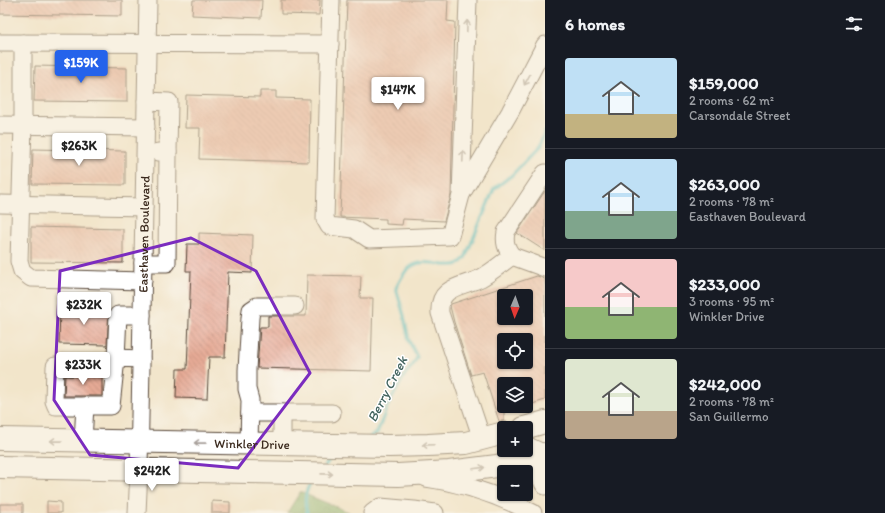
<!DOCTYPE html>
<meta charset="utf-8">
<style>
:root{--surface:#171b24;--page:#20242c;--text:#f1f3f6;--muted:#9ea1a6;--line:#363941;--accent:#2563eb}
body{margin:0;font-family:Itim,sans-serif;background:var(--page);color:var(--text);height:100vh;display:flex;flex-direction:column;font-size:15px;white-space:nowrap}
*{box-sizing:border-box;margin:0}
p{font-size:13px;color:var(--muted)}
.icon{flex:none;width:22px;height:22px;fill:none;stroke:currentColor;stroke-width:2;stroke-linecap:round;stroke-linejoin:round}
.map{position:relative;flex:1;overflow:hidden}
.panel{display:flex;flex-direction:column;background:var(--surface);width:340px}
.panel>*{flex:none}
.needle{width:26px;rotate:182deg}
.controls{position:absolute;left:497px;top:289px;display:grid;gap:8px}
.controls a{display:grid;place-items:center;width:36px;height:36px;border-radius:4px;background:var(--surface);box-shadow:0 1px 3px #0004;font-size:20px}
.price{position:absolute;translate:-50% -34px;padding:0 9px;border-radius:4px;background:#fff;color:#222;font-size:13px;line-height:26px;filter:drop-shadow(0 1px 2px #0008)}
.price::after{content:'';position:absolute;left:50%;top:24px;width:12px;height:9px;margin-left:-6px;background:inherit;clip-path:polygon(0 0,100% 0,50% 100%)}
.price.current{background:var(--accent);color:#fff}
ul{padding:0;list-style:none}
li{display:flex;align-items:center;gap:12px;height:100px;padding:0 20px}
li+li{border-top:1px solid var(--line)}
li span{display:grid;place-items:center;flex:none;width:112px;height:80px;border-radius:4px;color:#555}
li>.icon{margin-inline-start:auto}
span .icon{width:48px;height:48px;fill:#fffc;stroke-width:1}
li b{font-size:17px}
h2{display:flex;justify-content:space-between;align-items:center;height:48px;padding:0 20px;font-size:17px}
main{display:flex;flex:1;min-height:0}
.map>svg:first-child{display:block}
.forest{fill:url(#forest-crowns);stroke:#5c6b42}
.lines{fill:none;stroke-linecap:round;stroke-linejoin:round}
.stream{stroke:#49b8bf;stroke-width:3.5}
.building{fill:url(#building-back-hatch);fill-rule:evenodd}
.minor-casing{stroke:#564638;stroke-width:19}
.major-casing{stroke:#564638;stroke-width:24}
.minor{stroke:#fff;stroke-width:17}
.major{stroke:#fff;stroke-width:22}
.oneway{stroke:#a79f9a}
.marked{fill:none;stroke:#7b2cbf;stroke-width:3;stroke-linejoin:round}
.labels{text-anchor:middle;stroke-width:3;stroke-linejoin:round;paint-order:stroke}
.street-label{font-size:13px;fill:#3b2a1e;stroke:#fff}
.water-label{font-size:14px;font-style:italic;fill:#41635e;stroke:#fff}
</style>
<main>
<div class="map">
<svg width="545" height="513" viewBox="0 0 545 513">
<defs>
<pattern id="forest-crowns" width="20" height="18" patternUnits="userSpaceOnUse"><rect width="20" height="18" fill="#7eac66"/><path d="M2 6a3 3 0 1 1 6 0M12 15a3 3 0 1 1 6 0" fill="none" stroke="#688c53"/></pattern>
<pattern id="building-back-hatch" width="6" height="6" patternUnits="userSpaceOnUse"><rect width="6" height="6" fill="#e6aa95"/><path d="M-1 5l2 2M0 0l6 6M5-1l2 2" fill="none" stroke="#bc8b79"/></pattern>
</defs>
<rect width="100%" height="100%" fill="#fff"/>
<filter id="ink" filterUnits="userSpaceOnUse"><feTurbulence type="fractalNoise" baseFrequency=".025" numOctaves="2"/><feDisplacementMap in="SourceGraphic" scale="8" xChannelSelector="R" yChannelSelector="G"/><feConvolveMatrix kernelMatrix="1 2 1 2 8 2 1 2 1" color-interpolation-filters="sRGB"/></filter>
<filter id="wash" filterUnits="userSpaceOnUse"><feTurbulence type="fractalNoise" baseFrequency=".012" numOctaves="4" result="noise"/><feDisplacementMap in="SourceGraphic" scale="16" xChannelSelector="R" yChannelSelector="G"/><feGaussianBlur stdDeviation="0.9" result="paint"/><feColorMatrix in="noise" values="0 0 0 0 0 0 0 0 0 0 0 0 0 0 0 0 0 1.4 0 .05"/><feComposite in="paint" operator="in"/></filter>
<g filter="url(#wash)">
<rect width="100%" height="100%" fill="#f2e5cb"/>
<path class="forest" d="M300,492L349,512V513H287Z"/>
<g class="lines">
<path class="stream" d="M370,437L377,433L387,407L406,373L413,365L417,357L409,341L404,316L396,288C399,282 402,276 406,271C422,253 442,270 458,264C460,263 463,260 465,258L494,189L512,175L538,148L545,132
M325,466L329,461L341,454
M307,513C304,503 305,489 312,481"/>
</g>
<g id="blocks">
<path class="building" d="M0,0H122V16L0,14Z
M193,0H262L261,18L192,15Z
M281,0H320L319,15L281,14Z
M347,0H448L447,21L455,22L451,195L444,221L403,219L402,225L386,224V219L340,217Z
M35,66L127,68V102L34,101Z
M260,91H276V98L310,99L309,162L199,159L200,128H185L186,95L260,97Z
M33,149L125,151V185L32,184Z
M545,191V251L517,233Z
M31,227L123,229V263L31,262Z
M199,233L253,235L252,273L228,272L225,357H209L207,399L176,398L177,369H187L191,271H186L187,244H199Z
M307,275L361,276L360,298H373L371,371L257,368L260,327H268V316H306Z
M537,276L545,279V400L526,406V384H504V421H499L483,372L471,375L454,322L450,306L451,304ZM504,296H526V318H504ZM504,340H526V362H504Z
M60,308L109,309L107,345L59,344Z
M65,376L102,377V396H64Z
M47,501L61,502V513H47Z
M212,501L230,502V513H212Z
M0,504H23V513H0Z"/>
</g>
</g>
<g filter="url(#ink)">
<use href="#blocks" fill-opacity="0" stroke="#564638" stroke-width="1"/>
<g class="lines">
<defs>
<g id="minor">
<path d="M331,0L325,219L329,226L354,229L369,239L450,236L461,195L468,0"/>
<path d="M0,43L330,44"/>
<path d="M23,43V125L19,261L22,271L31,278L143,281"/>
<path d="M146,101L169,102L168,152H158"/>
<path d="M0,125L146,127"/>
<path d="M462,193L510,112L545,45"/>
<path d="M0,204L144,207"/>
<path d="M512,256C506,248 504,242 506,232L545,173"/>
<path d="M143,263H167L168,152"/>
<path d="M116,358L118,315H142"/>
<path d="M85,406H56L54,401L55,366L115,367"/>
<path d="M250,413H332"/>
<path d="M282,413V444"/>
<path d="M482,439L440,313C438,286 462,287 481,278C492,272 502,263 512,256L545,268"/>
<path d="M83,441L85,406H111L116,358L141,359"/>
<path d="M249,444L250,400L247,389V370L250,318L251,310L257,306H295"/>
<path d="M526,445L545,454"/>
<path d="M545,456C541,467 538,477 545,486"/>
<path d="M426,478C463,483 500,496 533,513"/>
<path id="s1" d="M137,513L139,469L148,0"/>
<path d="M372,513L380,507L414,510L435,513"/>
</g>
<g id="major">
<path d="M524,428L545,422"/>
<path id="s2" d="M0,439L389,446L428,445L466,443L504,433"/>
<path d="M0,467L398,475L449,472L497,466L545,454"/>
</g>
</defs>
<use href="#minor" class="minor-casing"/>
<use href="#major" class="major-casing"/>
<use href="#minor" class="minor"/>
<use href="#major" class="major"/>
</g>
<defs><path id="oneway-shaft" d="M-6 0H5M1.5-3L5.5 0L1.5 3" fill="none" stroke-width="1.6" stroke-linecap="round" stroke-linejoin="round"/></defs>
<g class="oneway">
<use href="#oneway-shaft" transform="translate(467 26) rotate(-88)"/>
<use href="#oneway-shaft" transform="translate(527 80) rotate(118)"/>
<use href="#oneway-shaft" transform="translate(463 156) rotate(-88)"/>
<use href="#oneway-shaft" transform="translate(56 441) rotate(-179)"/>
<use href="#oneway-shaft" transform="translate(200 443) rotate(-179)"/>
<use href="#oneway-shaft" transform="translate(428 445) rotate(178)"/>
<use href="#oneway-shaft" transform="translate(479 468) rotate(-7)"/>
<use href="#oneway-shaft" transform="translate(327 474) rotate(1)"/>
</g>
</g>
<path d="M0 0H545V513H0ZM191,238L256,271L310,373L238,468L90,455L54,400L60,271Z" fill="#f2e5cb" fill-opacity=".55" fill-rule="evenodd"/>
<path class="marked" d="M191,238L256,271L310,373L238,468L90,455L54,400L60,271Z"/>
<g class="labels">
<g class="street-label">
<text dy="5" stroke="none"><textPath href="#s1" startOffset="279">Easthaven Boulevard</textPath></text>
<text dy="5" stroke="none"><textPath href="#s2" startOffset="252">Winkler Drive</textPath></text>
</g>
<g class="water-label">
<text transform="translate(387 389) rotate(-63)" y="5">Berry Creek</text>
</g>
</g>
</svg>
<div class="controls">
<a><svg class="needle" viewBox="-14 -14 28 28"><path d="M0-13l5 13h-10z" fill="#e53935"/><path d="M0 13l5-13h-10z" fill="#9ea1a6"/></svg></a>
<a><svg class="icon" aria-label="locate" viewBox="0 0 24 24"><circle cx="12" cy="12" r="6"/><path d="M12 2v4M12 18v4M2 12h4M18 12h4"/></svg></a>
<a><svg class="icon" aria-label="layers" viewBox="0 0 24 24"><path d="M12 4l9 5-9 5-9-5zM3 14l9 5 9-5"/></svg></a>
<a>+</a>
<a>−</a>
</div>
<b class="price current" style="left:81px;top:84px">$159K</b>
<b class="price" style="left:398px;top:111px">$147K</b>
<b class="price" style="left:79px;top:167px">$263K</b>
<b class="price" style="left:84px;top:326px">$232K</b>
<b class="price" style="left:83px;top:386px">$233K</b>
<b class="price" style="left:152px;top:492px">$242K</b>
</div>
<section class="panel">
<h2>6 homes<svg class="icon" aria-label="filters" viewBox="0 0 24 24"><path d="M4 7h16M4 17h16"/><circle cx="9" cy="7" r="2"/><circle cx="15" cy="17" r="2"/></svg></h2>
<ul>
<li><span style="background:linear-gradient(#bfe0f5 70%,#c2b280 0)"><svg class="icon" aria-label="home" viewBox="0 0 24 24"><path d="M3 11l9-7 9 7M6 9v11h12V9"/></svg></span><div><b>$159,000</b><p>2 rooms · 62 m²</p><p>Carsondale Street</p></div></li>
<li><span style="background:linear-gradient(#bfe0f5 65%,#7fa58c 0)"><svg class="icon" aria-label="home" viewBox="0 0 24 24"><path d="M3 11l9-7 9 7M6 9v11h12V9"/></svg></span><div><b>$263,000</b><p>2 rooms · 78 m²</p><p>Easthaven Boulevard</p></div></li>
<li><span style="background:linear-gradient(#f6c9c9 60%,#8fb573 0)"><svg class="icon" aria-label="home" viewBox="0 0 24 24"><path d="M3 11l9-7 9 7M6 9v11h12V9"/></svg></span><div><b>$233,000</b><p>3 rooms · 95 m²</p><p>Winkler Drive</p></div></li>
<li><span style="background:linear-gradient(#dfe7d0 65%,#b9a48a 0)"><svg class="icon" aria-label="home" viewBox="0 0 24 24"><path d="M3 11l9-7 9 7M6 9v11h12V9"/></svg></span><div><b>$242,000</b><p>2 rooms · 78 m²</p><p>San Guillermo</p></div></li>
</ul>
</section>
</main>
